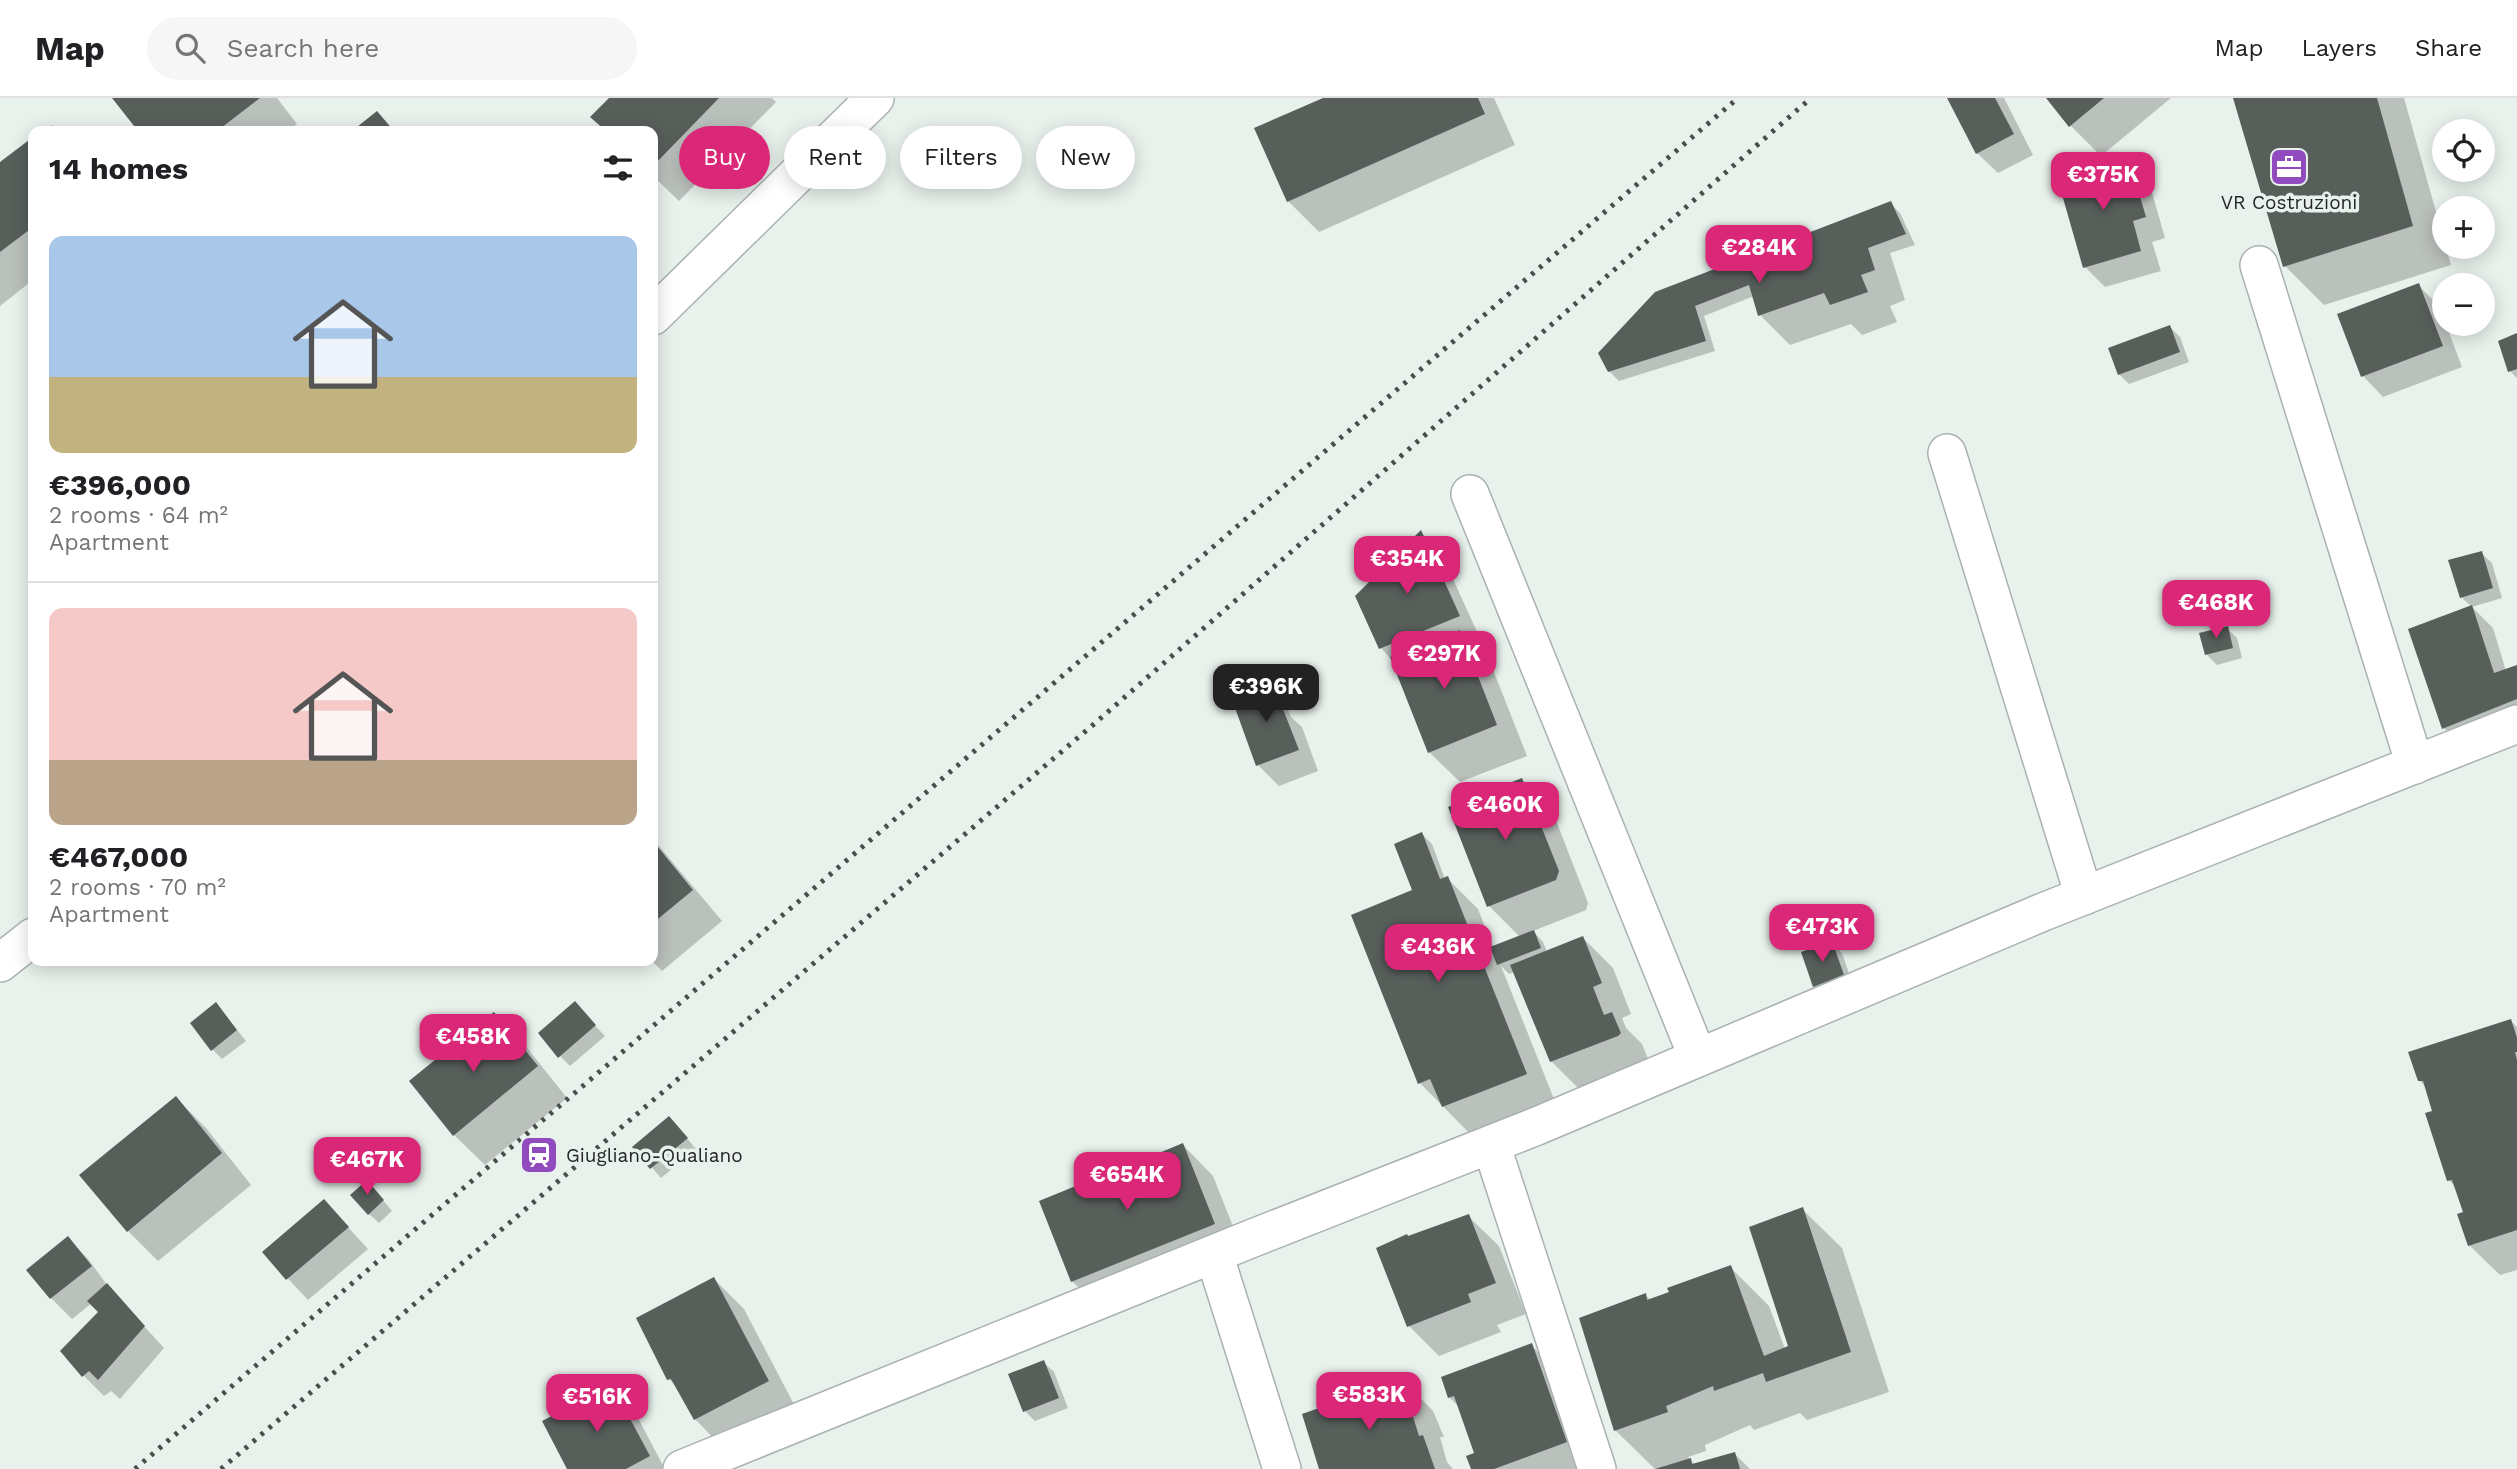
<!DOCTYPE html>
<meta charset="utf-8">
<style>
:root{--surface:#fff;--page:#f6f6f6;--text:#202124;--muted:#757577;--line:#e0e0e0;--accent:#db2777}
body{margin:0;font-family:"Work Sans",sans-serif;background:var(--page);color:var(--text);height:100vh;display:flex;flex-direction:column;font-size:26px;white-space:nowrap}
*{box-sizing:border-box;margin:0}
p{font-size:23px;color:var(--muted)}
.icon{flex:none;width:38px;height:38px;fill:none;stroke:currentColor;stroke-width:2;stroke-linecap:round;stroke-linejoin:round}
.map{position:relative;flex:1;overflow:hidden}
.details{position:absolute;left:28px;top:28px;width:630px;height:840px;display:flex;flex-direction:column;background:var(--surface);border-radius:14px;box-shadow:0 4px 18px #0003}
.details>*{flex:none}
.banner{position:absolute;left:679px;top:28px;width:665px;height:63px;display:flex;gap:14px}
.controls{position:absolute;left:2432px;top:21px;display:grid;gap:14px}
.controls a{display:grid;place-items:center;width:63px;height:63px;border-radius:50%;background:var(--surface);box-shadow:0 4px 18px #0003;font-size:35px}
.price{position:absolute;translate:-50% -60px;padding:0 16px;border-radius:14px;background:var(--accent);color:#fff;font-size:23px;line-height:46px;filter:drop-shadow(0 2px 4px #0008)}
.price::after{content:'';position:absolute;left:50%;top:42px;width:21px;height:16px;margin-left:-10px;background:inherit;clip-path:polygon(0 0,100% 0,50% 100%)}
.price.current{background:#222;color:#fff}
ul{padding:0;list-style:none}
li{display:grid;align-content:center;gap:14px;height:371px;padding:0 21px}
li+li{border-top:2px solid var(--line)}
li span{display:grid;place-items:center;height:217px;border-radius:14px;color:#555}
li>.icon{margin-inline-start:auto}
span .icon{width:126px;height:126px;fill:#fffc;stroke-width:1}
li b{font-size:30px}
h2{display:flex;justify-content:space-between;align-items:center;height:84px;padding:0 21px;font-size:30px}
.chip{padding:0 24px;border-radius:32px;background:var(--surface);box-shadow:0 4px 18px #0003;font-size:24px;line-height:63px}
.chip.current{background:var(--accent);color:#fff}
header{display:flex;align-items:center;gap:42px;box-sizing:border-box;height:98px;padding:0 35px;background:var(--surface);border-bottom:2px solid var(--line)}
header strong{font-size:33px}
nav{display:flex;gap:38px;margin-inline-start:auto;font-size:24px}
.search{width:490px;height:63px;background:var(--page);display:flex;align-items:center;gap:18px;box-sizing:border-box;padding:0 24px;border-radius:38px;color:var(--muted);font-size:26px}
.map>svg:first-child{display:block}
.shadow{fill:#0003}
.building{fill:#585f5b}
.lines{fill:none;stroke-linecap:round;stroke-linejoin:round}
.minor-casing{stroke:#aab2ae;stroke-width:40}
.minor{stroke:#fff;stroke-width:37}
.rail{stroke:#4a4e4b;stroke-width:5;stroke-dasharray:3.5 7;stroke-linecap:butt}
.labels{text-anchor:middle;stroke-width:7;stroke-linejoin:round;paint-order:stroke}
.poi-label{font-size:19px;fill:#232624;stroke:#e9f1ec}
</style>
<header>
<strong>Map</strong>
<div class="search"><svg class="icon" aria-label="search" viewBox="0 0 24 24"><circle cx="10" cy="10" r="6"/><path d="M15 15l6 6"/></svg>Search here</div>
<nav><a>Map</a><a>Layers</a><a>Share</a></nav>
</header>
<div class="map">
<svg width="2517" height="1371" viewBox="0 0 2517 1371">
<rect width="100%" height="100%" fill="#e9f1ec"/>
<path class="shadow" d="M115,0H277L297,26L287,33H140Z
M611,0H772L776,4L679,103L653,78V33H608L593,19Z
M1327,0H1494L1515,47L1319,134L1288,103Z
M1949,0H2004L2033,57L1998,75L1977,55Z
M2048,0H2171L2101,58L2071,28Z
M2235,0H2404L2451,167L2324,207L2285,168Z
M52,27L59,33H44Z
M33,41V182L0,208V67Z
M2114,64L2122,72L2130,70L2151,91L2165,140L2152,144L2161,173L2105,189L2085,169Z
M1890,105L1900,115L1915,147L1890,155L1905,202L1890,208L1897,224L1862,237L1851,226L1790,247L1760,217L1754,198L1704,218L1715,253L1619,283L1609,273L1600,255Z
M2418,187L2439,208L2462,269L2383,299L2363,278L2340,217Z
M2170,229L2180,239L2189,264L2129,286L2119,276Z
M2517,237V280L2510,273Z
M1421,435L1441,455L1479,538L1469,543L1490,564L1527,658L1460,684L1429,654L1393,563L1381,550L1357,498Z
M2481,455L2492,465L2502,500L2472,509L2493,530L2506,573L2517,569V629L2464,650L2444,630L2472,509L2461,499Z
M2227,530L2237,540L2242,560L2217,567L2207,557Z
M1270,580L1279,590L1291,619L1302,629L1318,673L1279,688L1258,667Z
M1522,682L1552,712L1588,805L1586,812L1533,833L1543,844L1547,854L1583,840L1613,870L1631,916L1622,920L1626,930L1642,946L1650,966L1582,994L1551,963L1514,874L1509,876L1501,868L1556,1006L1473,1039L1420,985L1354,818L1414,793L1422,736L1432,746L1445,781L1447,780L1478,811L1493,849L1520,839L1489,808Z
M653,741L722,823L662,873L652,863Z
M1832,845L1842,855L1853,887L1824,898L1814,888Z
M216,906L246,943L222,961L212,951Z
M494,916L524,946L567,1000L485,1067L454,1037Z
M584,916L605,938L570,968L560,958Z
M2511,923L2517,929V1172L2500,1177L2469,1147L2465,1115L2457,1091L2449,1082L2434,1014L2427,990L2419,982Z
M176,1000L206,1030L251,1087L158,1163L128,1133Z
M679,1031L696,1051L661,1080L635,1050Z
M1183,1047L1213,1078L1244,1156L1103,1214L1072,1183L1085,1086L1138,1060L1142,1064Z
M377,1095L392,1113L379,1125L369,1116Z
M324,1103L368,1151L308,1202L264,1155Z
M1802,1111L1842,1150L1889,1294L1807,1322L1800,1315L1754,1332L1750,1327L1705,1347L1706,1353L1688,1359L1695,1367L1735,1356L1750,1371H1655L1615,1332L1645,1197L1651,1202L1730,1169L1769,1208L1785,1251L1790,1249Z
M1468,1118L1499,1148L1526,1216L1497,1227L1501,1234L1439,1258L1409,1228Z
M68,1141L88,1161L110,1191L164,1250L120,1301L111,1293L104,1298L83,1277L100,1214L92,1205L72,1221L51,1200L29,1172Z
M714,1181L744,1211L798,1314L725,1352L695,1321L679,1291L669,1281Z
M1531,1247L1562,1278L1595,1371H1473L1476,1356L1460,1310L1449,1299Z
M1043,1264L1054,1274L1068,1310L1035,1323L1025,1313Z
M1403,1282L1433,1313L1444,1339H1440L1447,1364L1453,1371H1321Z
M612,1289L632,1309L665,1371H569Z"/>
<path class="building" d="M112,0H260L217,33H138Z
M609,0H719L653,68V33H606L590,19Z
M1323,0H1478L1485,16L1287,104L1254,30Z
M1947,0H1995L2014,36L1976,56Z
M2046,0H2104L2069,29Z
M2233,0H2377L2413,128L2283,169Z
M377,13L394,33H352Z
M33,39V129L0,154V64Z
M2114,62L2117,72L2131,68L2146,119L2133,123L2141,153L2083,170L2057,79Z
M1891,103L1906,136L1868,150L1875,172L1861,177L1868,194L1830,207L1824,195L1758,218L1749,187L1695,208L1706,243L1608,274L1598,255L1655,194Z
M2419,185L2443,248L2361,279L2337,216Z
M2170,227L2180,254L2118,277L2108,250Z
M2517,235V271L2508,274L2498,243Z
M1421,432L1460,518L1379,551L1355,498Z
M2482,453L2493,490L2460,500L2448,462Z
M2472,507L2494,575L2517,567V601L2442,631L2408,531Z
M2228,528L2233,550L2205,557L2199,535Z
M1460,532L1497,627L1428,655L1390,559Z
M1270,578L1299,652L1256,668L1234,607Z
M1522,680L1559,773L1556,782L1487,809L1448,709Z
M1422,734L1440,781L1448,778L1527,976L1442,1009L1430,981L1418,986L1351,817L1412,792L1394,746Z
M653,743L693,792L653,825Z
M1534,832L1541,850L1497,867L1490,849Z
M1583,838L1602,885L1593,889L1604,917L1612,914L1621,935L1618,938L1550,964L1510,867Z
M1832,843L1844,877L1813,889L1801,854Z
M575,903L596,927L558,960L538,935Z
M216,904L237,932L211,953L190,925Z
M494,914L538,968L453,1038L409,983Z
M2511,921L2517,940V954H2515L2517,962V1132L2468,1148L2457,1116L2463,1114L2452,1082L2447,1083L2425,1015L2432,1013L2423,983H2418L2408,954Z
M176,998L222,1055L127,1134L79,1077Z
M669,1018L688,1040L650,1071L632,1049Z
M1183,1045L1215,1126L1071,1184L1039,1103L1083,1085L1081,1081L1138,1058L1140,1063Z
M367,1082L384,1102L368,1117L350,1097Z
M324,1101L349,1129L286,1182L262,1154Z
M1803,1109L1851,1254L1766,1284L1763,1275L1714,1293L1713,1288L1666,1308L1668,1314L1614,1333L1579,1220L1646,1195L1647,1202L1669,1194L1667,1190L1731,1167L1764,1258L1788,1248L1749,1129Z
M1469,1116L1496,1185L1468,1196L1471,1204L1407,1229L1376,1150L1407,1136L1408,1138Z
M68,1138L92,1168L50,1201L26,1172Z
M714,1179L769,1283L694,1322L671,1281L667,1282L636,1220Z
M107,1185L145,1228L98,1282L89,1273L82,1279L60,1253L98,1214L87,1203Z
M1532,1245L1567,1344L1494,1371H1471L1466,1358L1474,1355L1454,1298L1448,1300L1441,1279Z
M1044,1262L1059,1300L1023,1314L1008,1276Z
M1403,1280L1414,1308L1410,1309L1419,1338L1423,1337L1435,1371H1319L1302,1316Z
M612,1287L650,1358L626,1371H567L542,1323Z
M1735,1354L1740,1371H1655L1691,1360L1692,1366Z"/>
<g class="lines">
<defs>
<path id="minor" d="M2259,167L2415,667
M653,218L875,0
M1947,355L2084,798
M1470,396L1698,960
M0,865L33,839
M1491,1046L1597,1371
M1214,1156L1282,1371
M682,1371L1253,1140L1537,1028L2043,814L2517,626"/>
</defs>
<use href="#minor" class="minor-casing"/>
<use href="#minor" class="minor"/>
<path class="rail" d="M135,1371L1738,0
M221,1371L1094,626L1811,0"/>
</g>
<defs>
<symbol id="office-square" viewBox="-11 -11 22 22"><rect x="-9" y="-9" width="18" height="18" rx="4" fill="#914bbe" stroke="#e9f1ec"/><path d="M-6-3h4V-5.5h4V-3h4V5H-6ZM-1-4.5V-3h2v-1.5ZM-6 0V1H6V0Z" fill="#fff"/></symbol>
<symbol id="station-square" viewBox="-11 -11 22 22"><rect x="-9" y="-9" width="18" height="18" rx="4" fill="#914bbe" stroke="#e9f1ec"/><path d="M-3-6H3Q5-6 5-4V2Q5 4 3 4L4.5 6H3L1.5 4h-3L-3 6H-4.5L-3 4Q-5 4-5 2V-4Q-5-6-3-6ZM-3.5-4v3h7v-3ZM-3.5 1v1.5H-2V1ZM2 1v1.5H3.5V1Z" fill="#fff"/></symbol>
</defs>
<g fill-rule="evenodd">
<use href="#office-square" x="2267" y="47" width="44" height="44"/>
<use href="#station-square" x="517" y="1035" width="44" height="44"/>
</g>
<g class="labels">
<g class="poi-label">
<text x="2289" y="111">VR Costruzioni</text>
<text x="566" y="1064" text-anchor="start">Giugliano-Qualiano</text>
</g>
</g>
</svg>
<div class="controls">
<a><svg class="icon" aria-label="locate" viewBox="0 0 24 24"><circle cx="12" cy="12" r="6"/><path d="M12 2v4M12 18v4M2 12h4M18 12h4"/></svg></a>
<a>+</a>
<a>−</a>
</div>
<b class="price" style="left:2103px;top:114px">€375K</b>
<b class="price" style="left:1759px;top:187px">€284K</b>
<b class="price" style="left:1407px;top:498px">€354K</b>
<b class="price" style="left:2216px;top:542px">€468K</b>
<b class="price" style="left:1444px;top:593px">€297K</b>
<b class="price current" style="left:1266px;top:626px">€396K</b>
<b class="price" style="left:1505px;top:744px">€460K</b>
<b class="price" style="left:1822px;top:866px">€473K</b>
<b class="price" style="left:1438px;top:886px">€436K</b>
<b class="price" style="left:473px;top:976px">€458K</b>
<b class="price" style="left:367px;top:1099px">€467K</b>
<b class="price" style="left:1127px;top:1114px">€654K</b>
<b class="price" style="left:1369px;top:1334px">€583K</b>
<b class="price" style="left:597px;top:1336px">€516K</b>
<div class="banner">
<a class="chip current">Buy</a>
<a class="chip">Rent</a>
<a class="chip">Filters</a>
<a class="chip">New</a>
</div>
<section class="details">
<h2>14 homes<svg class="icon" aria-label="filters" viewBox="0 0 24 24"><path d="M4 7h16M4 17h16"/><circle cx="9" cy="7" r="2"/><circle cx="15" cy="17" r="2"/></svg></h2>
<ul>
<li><span style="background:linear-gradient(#a9c7e8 65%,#c2b280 0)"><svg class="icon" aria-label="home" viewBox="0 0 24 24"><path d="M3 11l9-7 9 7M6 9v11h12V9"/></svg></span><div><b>€396,000</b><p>2 rooms · 64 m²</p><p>Apartment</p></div></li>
<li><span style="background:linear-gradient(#f6c9c9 70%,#b9a48a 0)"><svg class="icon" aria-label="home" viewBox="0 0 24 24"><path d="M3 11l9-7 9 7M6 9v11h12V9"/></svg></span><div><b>€467,000</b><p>2 rooms · 70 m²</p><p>Apartment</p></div></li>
</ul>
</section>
</div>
